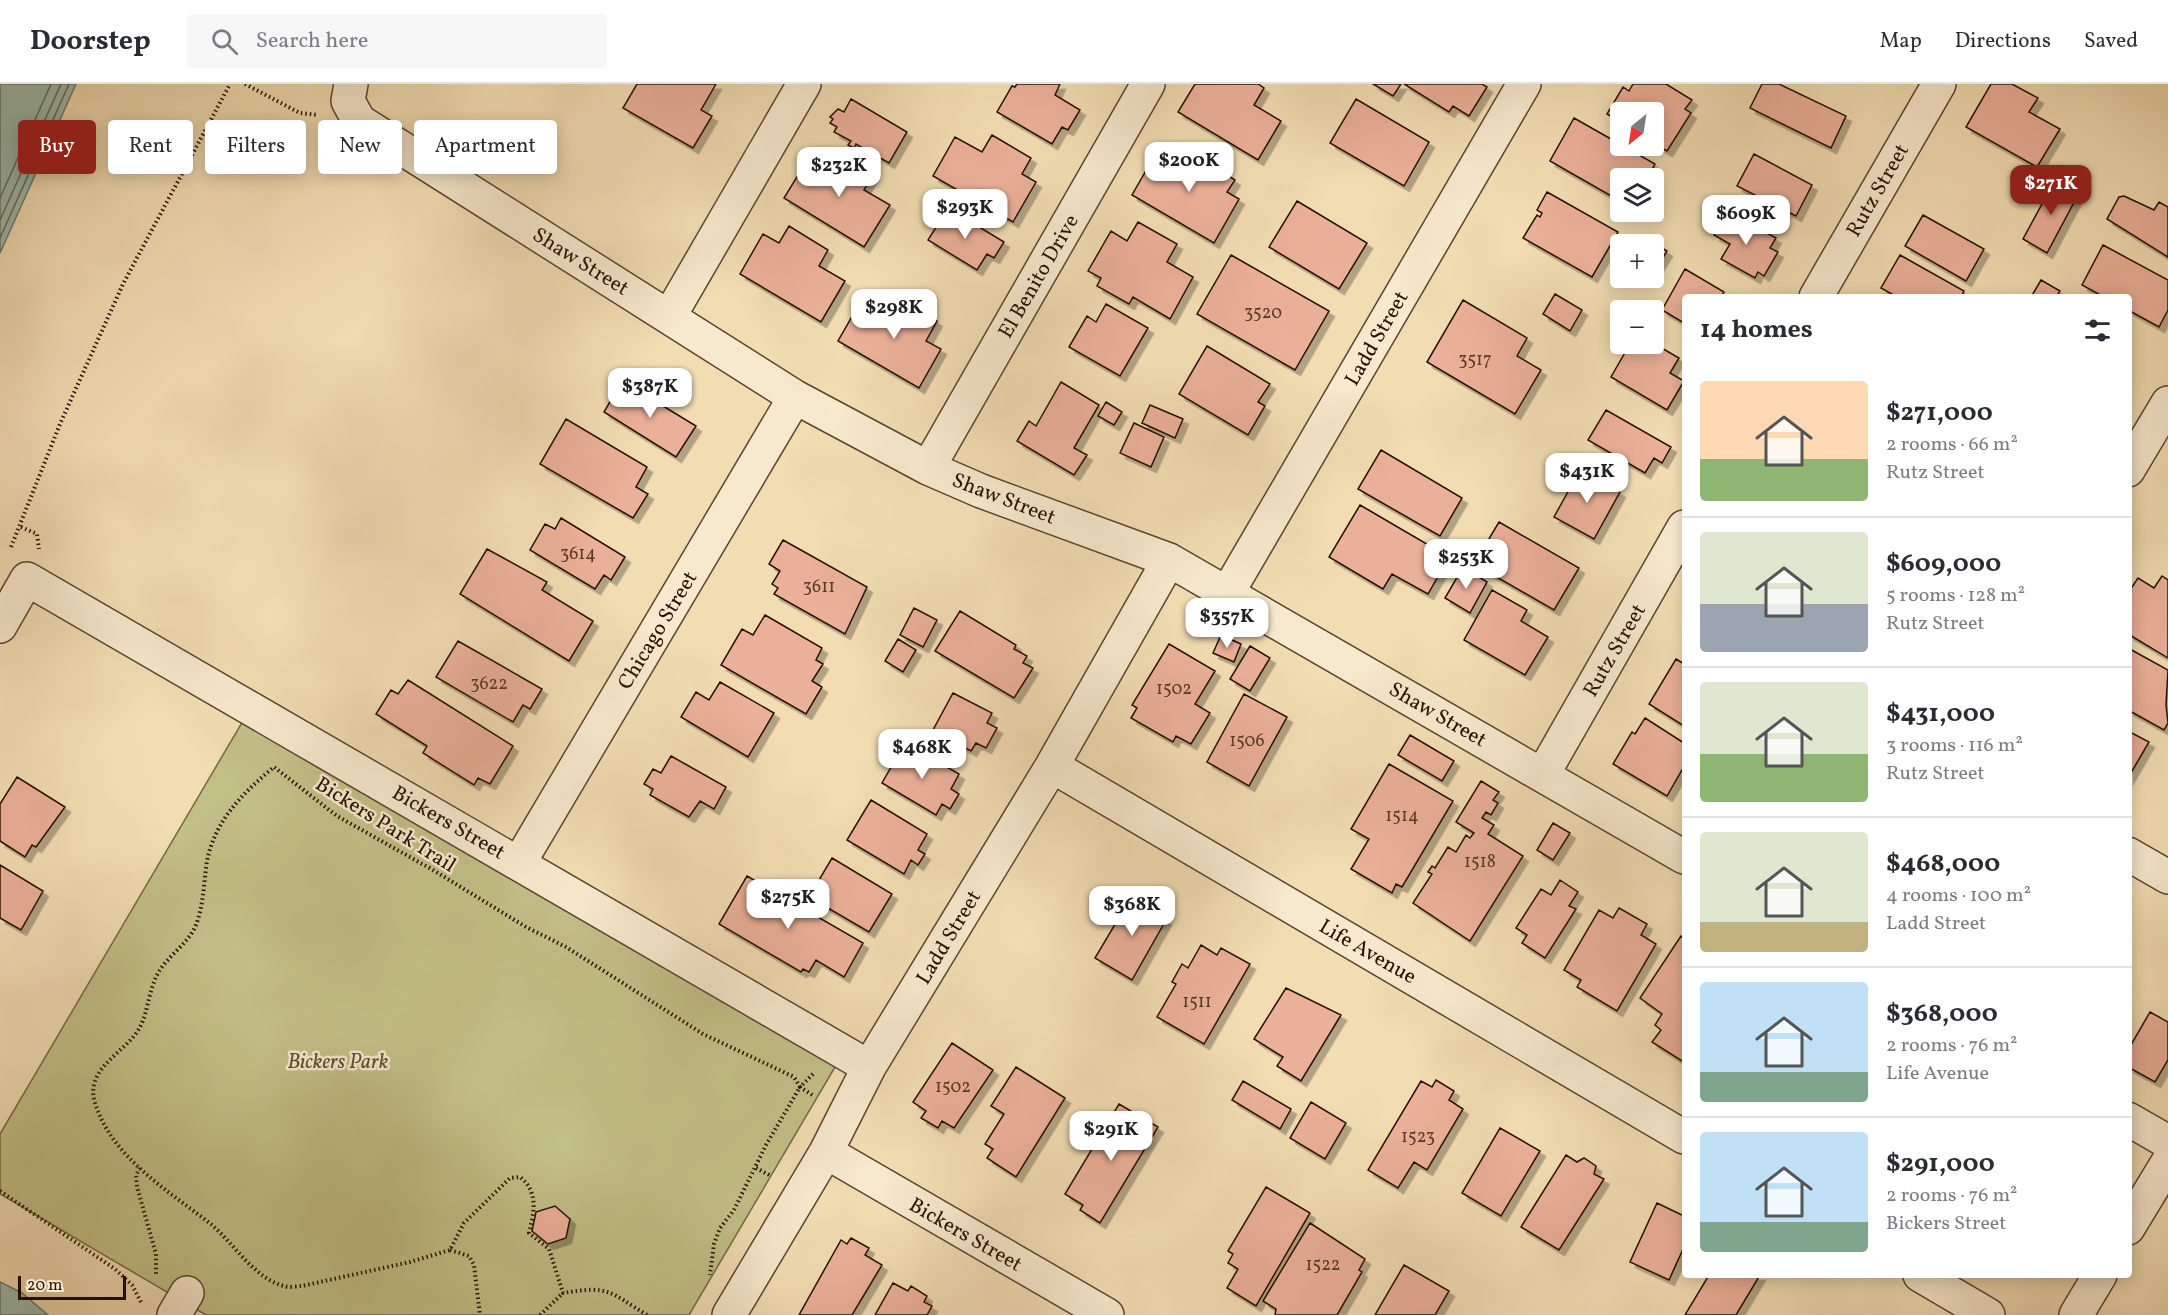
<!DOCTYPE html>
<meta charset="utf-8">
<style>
:root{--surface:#fff;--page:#f7f7f7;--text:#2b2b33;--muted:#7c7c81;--line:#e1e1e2;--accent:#8f2418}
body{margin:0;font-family:Vollkorn,serif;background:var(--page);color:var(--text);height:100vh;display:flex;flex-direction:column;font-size:22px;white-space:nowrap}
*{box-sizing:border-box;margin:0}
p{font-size:20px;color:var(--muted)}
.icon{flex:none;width:33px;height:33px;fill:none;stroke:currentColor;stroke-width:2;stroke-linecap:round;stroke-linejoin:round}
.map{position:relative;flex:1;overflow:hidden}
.details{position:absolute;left:1682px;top:210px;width:450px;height:984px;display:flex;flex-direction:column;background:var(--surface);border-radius:6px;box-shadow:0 3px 15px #0003}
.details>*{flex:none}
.banner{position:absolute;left:18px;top:36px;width:570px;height:54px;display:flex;gap:12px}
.needle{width:39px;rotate:210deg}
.tools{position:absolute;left:1610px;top:18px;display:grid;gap:12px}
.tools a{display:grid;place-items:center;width:54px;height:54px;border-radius:6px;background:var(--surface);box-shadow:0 3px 15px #0003;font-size:30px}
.scale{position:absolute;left:18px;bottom:15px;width:108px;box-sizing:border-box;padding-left:6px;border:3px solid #281103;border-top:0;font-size:16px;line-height:21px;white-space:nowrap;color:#281103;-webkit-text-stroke:4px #f7e9ce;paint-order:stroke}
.price{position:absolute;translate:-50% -51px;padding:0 14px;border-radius:12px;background:#fff;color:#222;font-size:20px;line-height:39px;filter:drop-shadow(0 2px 3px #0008)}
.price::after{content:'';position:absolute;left:50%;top:36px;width:18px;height:14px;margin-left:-9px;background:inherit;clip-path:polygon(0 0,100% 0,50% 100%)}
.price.active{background:var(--accent);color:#fff}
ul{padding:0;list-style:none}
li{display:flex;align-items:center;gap:18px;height:150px;padding:0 18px}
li+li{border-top:2px solid var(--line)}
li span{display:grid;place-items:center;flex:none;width:168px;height:120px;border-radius:6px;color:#555}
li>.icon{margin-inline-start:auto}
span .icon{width:72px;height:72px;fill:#fffc;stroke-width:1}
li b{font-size:26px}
h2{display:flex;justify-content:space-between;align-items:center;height:72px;padding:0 18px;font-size:26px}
.pill{padding:0 21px;border-radius:6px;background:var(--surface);box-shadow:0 3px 15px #0003;font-size:21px;line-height:54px}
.pill.active{background:var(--accent);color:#fff}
header{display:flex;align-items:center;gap:36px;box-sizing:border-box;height:84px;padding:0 30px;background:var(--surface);border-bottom:2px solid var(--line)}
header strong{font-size:28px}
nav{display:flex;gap:33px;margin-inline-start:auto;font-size:21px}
.search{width:420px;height:54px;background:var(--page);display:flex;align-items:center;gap:15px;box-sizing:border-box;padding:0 21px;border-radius:6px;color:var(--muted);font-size:22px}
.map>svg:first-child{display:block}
.green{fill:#c2bf87;stroke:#756845;stroke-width:1.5}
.water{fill:#9bbbaf;stroke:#6d776a;stroke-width:1.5}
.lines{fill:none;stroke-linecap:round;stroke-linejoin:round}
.shore{stroke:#626659;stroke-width:1.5}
.building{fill:#ebb099;stroke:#281103;stroke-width:1.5;filter:url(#shadow)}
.minor-casing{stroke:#5a442f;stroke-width:36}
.path{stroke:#281103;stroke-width:4;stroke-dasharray:1.5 3;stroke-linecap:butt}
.minor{stroke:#f7e9ce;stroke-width:33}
.labels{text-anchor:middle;stroke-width:5;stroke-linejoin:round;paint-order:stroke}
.number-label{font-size:18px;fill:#593928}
.street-label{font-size:21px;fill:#281103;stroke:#f7e9ce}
.park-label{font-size:21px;font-style:italic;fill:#5e4e31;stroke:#f7e9ce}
</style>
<header>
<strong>Doorstep</strong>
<div class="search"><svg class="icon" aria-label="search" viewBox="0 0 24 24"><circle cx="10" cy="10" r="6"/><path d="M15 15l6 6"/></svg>Search here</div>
<nav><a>Map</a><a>Directions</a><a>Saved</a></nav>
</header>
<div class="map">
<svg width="2168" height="1231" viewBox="0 0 2168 1231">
<defs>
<filter id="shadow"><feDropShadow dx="5.5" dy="5.5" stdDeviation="0" flood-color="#0004"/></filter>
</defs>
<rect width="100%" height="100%" fill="#f2ddb3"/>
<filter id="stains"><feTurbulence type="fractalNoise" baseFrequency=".00333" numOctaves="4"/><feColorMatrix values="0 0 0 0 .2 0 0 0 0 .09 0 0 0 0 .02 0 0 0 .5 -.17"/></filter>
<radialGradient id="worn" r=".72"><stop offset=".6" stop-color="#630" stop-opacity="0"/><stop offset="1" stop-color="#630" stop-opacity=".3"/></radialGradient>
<path class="green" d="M247,630L838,978L689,1231H206L0,1110V1050Z"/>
<path class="water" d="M0,0H76L0,169Z
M0,1198L22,1209L48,1231H0Z"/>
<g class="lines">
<path class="shore" d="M0,114L51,0
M0,136L61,0
M0,154L69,0"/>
</g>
<path class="building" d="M637,0H716L701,26L712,32L693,64L623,24Z
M1017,0H1060L1055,11L1080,26L1068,46L1062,43L1052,60L997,28L1012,2L1015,3Z
M1195,0H1258L1264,4L1254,21L1281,37L1258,76L1178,28Z
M1373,0H1401L1393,12Z
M1404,0H1482L1487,3L1469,32L1453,22L1449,28Z
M1633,0H1666L1692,16L1685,25L1691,29L1667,67L1653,59V28H1620V38L1607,30L1623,3L1629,7Z
M1762,0H1779L1846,32L1831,64L1750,24Z
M1991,0H2012L2038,14L2029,28L2060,45L2037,83L1966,43Z
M851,15L907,48L889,79L856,60L854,64L848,61L851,57L834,48L837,43L830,39L833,35L830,33L838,25L844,28Z
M1356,15L1429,58L1404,102L1330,59Z
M1574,34L1655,80L1647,94H1620V117L1550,77Z
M992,51L1031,74L1022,90L1036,98L1013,138L933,92L955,53L982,68Z
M1182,62L1235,96L1227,108L1239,115L1214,159L1132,111L1155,71L1171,80Z
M832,67L872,92L864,106L890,121L864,163L784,114L808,75L823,84Z
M1754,70L1812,101L1796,132L1737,102Z
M2055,96L2079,109L2047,169L2023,155Z
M1547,108L1618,148L1592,193L1523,154L1537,131L1540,133L1542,129L1537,126Z
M2124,112L2154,126L2159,118L2168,123V173L2107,135L2119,113Z
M1297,117L1367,159L1339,205L1269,163Z
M948,124L1004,158L994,174L987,170L977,186L928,156Z
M1727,127L1776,154L1770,164L1778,168L1764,192L1758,188L1755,194L1721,175L1730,160L1714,151Z
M1923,131L1984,165L1966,197L1905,162Z
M1138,138L1177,160L1167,178L1193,193L1170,235L1133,213L1129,220L1097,202L1101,194L1088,187L1111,147L1127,157Z
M789,142L828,166L819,182L845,197L821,238L740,190L763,150L779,159Z
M1644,153L1667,167L1653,190V160H1639Z
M2103,161L2168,196V226L2159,243L2128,226V213H2104L2082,201Z
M1231,171L1329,227L1295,286L1197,230Z
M1900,171L1964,207L1961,213H1897L1881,204Z
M1685,185L1724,208L1721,213H1684V239L1662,226Z
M2041,196L2060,207L2056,213H2031Z
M1555,210L1582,226L1570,247L1543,230Z
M898,215L937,237L926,257L941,265L919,304L838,257L861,217L888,232Z
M1463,216L1527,254L1517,272L1541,286L1515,330L1427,278Z
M1106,220L1148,244L1120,292L1069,263L1087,232L1096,238Z
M1653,259L1679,274L1670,289L1684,297L1667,326L1611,293L1630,260Z
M1207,262L1270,300L1258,318L1265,322L1248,351L1179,310Z
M622,297L696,342L676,373L604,328Z
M1061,298L1099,321L1074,364L1087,371L1074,391L1017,357L1029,337L1036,342Z
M1106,318L1122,328L1114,341L1098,332Z
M1150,321L1183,335L1175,354L1142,339Z
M1606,326L1671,363L1662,379L1654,374L1645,389L1588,356Z
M566,335L647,383L636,403L648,410L633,434L540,380Z
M1134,339L1164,353L1151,383L1120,369Z
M1381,366L1462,414L1440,452L1358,405Z
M1580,386L1620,408L1594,455L1554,433Z
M1360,421L1449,473L1428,510L1392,490L1383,505L1329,473Z
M561,434L625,473L611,496L604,491L595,505L530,466L545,440L555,445Z
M1499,438L1579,484L1554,526L1474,480Z
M783,456L867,503L845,550L774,510L778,504L772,500L780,487L769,480Z
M487,465L547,498L542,506L593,537L569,577L460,510Z
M1463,483L1487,498L1470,529L1445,514Z
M2162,492L2168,496V574L2128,550V509L2138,494L2154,504Z
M1492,506L1527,526L1521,537L1548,553L1525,591L1464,556Z
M914,524L937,536L923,563L900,551Z
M960,527L1016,561L1014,565L1027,572L1023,579L1033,584L1014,614L935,567Z
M765,531L822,564L816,576L823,580L812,597L822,603L806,630L721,581L742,545L753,551Z
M1221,551L1241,560L1234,578L1213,569Z
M898,555L916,566L903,588L885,577Z
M458,557L542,605L530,625L523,621L513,638L436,593Z
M1169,560L1215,587L1195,620L1210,629L1191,660L1176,652L1173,658L1131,634L1137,624L1132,621Z
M1250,562L1270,574L1250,607L1230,595Z
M2128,564L2168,586L2166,621L2168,639L2164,646L2128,626Z
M1676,575L1684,580V642L1649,620Z
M408,596L513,662L490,700L478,694L474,701L423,669L427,662L376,630L391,606L398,610Z
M720,598L774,629L748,673L681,633L696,608L709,616Z
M953,609L992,629L987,639L997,644L986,664L976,659L971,667L933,646Z
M1244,610L1287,633L1249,702L1207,678Z
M1645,634L1684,659V688L1682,686L1667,712L1613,680L1632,648L1635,650Z
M2128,647L2149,658L2128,694Z
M1410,651L1454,677L1442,697L1398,671Z
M905,659L959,690L951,705L959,710L950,725L942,720L936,731L882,699Z
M671,672L726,703L714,725L700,717L689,733L650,711L653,705L644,700L653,685L661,689Z
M1389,680L1453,717L1402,803L1396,800L1392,809L1351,785L1369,755L1351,745Z
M17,693L65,723L36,763L32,761L25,773L0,757V720Z
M1481,697L1499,708L1493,716L1498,719L1491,731L1486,728L1482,734L1494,741L1488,750L1523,772L1470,857L1413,819L1432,790L1428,788L1432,782L1435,784L1448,763L1456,768L1466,751L1470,754L1474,749L1456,738Z
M871,716L927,750L918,766L925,770L918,781L911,776L904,790L847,756Z
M1553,739L1570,749L1553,776L1537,766Z
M832,774L892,810L869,848L809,813Z
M0,781L43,807L21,846L0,834Z
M747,792L863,859L844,893L816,876L809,888L803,885L801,888L719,840Z
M1560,796L1578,808L1569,822L1576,825L1545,874L1522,859L1527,851L1516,844L1541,805L1551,811Z
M1146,811L1162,821L1156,831L1166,836L1132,896L1095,874L1130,815L1140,820Z
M1619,824L1647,840L1641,851L1656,860L1617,927L1577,903L1581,896L1564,886L1599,826L1613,834Z
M1681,852L1684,855V974L1682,977L1652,958L1661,946L1655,941L1662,930L1640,914Z
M1201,861L1217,871L1221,864L1250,880L1204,960L1157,933L1176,900L1172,898L1182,880L1188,884Z
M1286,904L1341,931L1301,997L1277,982L1283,973L1254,955Z
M2150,928L2168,938V976L2155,998L2128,983V966Z
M952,959L993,986L954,1044L942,1037L938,1044L921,1034L926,1027L913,1018Z
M1016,983L1065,1014L1016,1093L987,1074L993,1065L985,1060L1004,1030L991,1022Z
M1436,996L1454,1007L1449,1016L1463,1025L1427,1086L1414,1078L1398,1104L1368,1086L1421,997L1432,1003Z
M1243,997L1291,1025L1280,1045L1232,1016Z
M1311,1018L1346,1039L1325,1075L1290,1054Z
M1119,1020L1158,1043L1100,1139L1080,1126L1083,1121L1065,1110Z
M1500,1044L1540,1067L1501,1132L1462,1109Z
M1566,1071L1577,1078L1584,1074L1596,1082L1594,1090L1604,1095L1559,1166L1521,1143Z
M1266,1103L1310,1129L1256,1222L1227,1204L1238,1185L1228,1179L1233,1170L1228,1167Z
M1657,1119L1684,1132V1163L1669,1196L1630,1178Z
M555,1122L570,1135L566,1154L548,1160L532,1147L536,1128Z
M1310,1139L1365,1175L1359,1186L1362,1188L1337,1231H1275L1276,1225L1263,1217Z
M851,1154L869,1164L865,1171L882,1181L852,1231H799L841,1156L847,1160Z
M1404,1181L1449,1207L1435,1231H1375Z
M1709,1191H1760L1736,1231H1685Z
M893,1199L908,1207L911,1202L927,1212L924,1218L932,1222L927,1231H875Z"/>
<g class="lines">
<defs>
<path id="minor" d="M351,0L348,17L359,37L795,313L928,384L981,407L1169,476L1684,773
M1816,213L1939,0
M669,233L804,0
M928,384L1148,0
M2128,386L2168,319
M1228,508L1524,0
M0,542L27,495L869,983
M1052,682L1684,1053
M1543,690L1684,443
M2128,770L2168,793
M519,779L795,313
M2128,1035L2168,1058
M826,1068L1107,1231
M2128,1144L2168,1078
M1920,1191L1988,1231
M174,1231L187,1209
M729,1231L826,1068L869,983L1052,682L1169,476
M2076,1231L2100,1191"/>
</defs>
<use href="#minor" class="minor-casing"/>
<path class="path" d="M245,0L300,29L318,31
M21,443L37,450L39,465
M11,463L60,340L123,200L230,0
M813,990L800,1003L814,1012
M140,1084L136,1091L137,1103L156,1170V1190
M756,1084L771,1092
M0,1107L115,1185L132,1201L141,1218
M450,1166L469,1172L474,1181L480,1231
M540,1231L563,1209
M647,1231C609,1208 610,1201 563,1209L549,1165L529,1149C534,1129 539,1108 520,1093L510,1094L464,1139L450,1166L410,1178L302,1202C297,1202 289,1204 284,1202C255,1195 234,1160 212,1141C169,1107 112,1074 95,1019C84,982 129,968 141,941C148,926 149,908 156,893C166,871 192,859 198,835C204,816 204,796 207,777C215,736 243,709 274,683L337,732L433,786L526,843L566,863L703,950L794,993L800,1003L766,1061L734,1126L720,1144L714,1160L710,1191"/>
<use href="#minor" class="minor"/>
</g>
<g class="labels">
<g class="number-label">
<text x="1263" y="234">3520</text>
<text x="1475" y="281">3517</text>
<text x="578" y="475">3614</text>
<text x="819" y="508">3611</text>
<text x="489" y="605">3622</text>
<text x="1174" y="610">1502</text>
<text x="1247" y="662">1506</text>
<text x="1402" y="737">1514</text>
<text x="1480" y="783">1518</text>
<text x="1197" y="923">1511</text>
<text x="953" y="1008">1502</text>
<text x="1418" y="1058">1523</text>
<text x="1323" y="1186">1522</text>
</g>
<g class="street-label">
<text transform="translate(1877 106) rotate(-60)" y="7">Rutz Street</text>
<text transform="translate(581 177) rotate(32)" y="7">Shaw Street</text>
<text transform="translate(1038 192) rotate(-60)" y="7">El Benito Drive</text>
<text transform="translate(1376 254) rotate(-60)" y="7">Ladd Street</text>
<text transform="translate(1004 414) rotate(21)" y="7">Shaw Street</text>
<text transform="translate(657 546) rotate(-59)" y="7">Chicago Street</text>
<text transform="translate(1614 566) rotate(-60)" y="7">Rutz Street</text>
<text transform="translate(1438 630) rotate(30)" y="7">Shaw Street</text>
<text transform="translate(449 738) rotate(30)" y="7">Bickers Street</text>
<text transform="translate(386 740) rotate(32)" y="7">Bickers Park Trail</text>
<text transform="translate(948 853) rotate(-59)" y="7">Ladd Street</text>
<text transform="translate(1368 867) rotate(30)" y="7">Life Avenue</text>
<text transform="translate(966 1150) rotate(30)" y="7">Bickers Street</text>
</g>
<g class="park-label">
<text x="338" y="984">Bickers Park</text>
</g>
</g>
<rect width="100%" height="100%" filter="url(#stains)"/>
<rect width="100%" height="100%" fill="url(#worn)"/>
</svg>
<div class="tools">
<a><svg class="needle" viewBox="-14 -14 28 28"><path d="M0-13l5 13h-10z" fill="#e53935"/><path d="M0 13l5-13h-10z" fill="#7c7c81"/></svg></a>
<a><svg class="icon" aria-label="layers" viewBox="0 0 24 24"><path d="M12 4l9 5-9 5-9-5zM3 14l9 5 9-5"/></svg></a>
<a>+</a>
<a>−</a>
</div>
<div class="scale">20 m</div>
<b class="price" style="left:1189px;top:109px">$200K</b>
<b class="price" style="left:839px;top:114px">$232K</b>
<b class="price active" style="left:2051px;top:132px">$271K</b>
<b class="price" style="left:965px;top:156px">$293K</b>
<b class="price" style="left:1746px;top:162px">$609K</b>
<b class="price" style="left:894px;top:256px">$298K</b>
<b class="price" style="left:650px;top:335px">$387K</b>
<b class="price" style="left:1587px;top:420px">$431K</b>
<b class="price" style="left:1466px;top:506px">$253K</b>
<b class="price" style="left:1227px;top:565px">$357K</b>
<b class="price" style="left:922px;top:696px">$468K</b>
<b class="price" style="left:788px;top:846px">$275K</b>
<b class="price" style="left:1132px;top:853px">$368K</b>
<b class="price" style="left:1111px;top:1078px">$291K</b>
<div class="banner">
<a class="pill active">Buy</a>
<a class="pill">Rent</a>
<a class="pill">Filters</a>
<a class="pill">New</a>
<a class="pill">Apartment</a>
</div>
<section class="details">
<h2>14 homes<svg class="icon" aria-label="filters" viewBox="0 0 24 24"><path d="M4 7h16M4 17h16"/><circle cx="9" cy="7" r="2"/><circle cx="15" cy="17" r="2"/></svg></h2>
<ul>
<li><span style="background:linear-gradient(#ffd9b3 65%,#8fb573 0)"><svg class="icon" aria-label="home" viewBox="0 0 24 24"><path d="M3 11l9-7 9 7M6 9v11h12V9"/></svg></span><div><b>$271,000</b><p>2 rooms · 66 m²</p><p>Rutz Street</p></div></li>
<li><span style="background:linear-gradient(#dfe7d0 60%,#9aa5b1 0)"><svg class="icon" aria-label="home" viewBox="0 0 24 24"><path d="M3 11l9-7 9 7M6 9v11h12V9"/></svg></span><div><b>$609,000</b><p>5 rooms · 128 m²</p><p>Rutz Street</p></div></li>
<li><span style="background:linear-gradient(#dfe7d0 60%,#8fb573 0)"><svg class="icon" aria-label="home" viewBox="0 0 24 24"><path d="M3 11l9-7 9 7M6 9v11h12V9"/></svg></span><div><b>$431,000</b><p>3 rooms · 116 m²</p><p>Rutz Street</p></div></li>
<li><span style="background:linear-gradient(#dfe7d0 75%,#c2b280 0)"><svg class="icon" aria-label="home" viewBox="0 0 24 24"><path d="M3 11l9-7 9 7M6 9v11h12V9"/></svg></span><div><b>$468,000</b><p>4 rooms · 100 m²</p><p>Ladd Street</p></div></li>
<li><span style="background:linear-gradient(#bfe0f5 75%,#7fa58c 0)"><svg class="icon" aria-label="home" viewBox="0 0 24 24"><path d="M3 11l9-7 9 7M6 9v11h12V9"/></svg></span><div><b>$368,000</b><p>2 rooms · 76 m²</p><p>Life Avenue</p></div></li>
<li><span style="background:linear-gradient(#bfe0f5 75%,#7fa58c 0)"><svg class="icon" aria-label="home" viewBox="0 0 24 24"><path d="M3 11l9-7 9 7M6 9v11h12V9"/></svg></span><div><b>$291,000</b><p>2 rooms · 76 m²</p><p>Bickers Street</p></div></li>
</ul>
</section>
</div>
